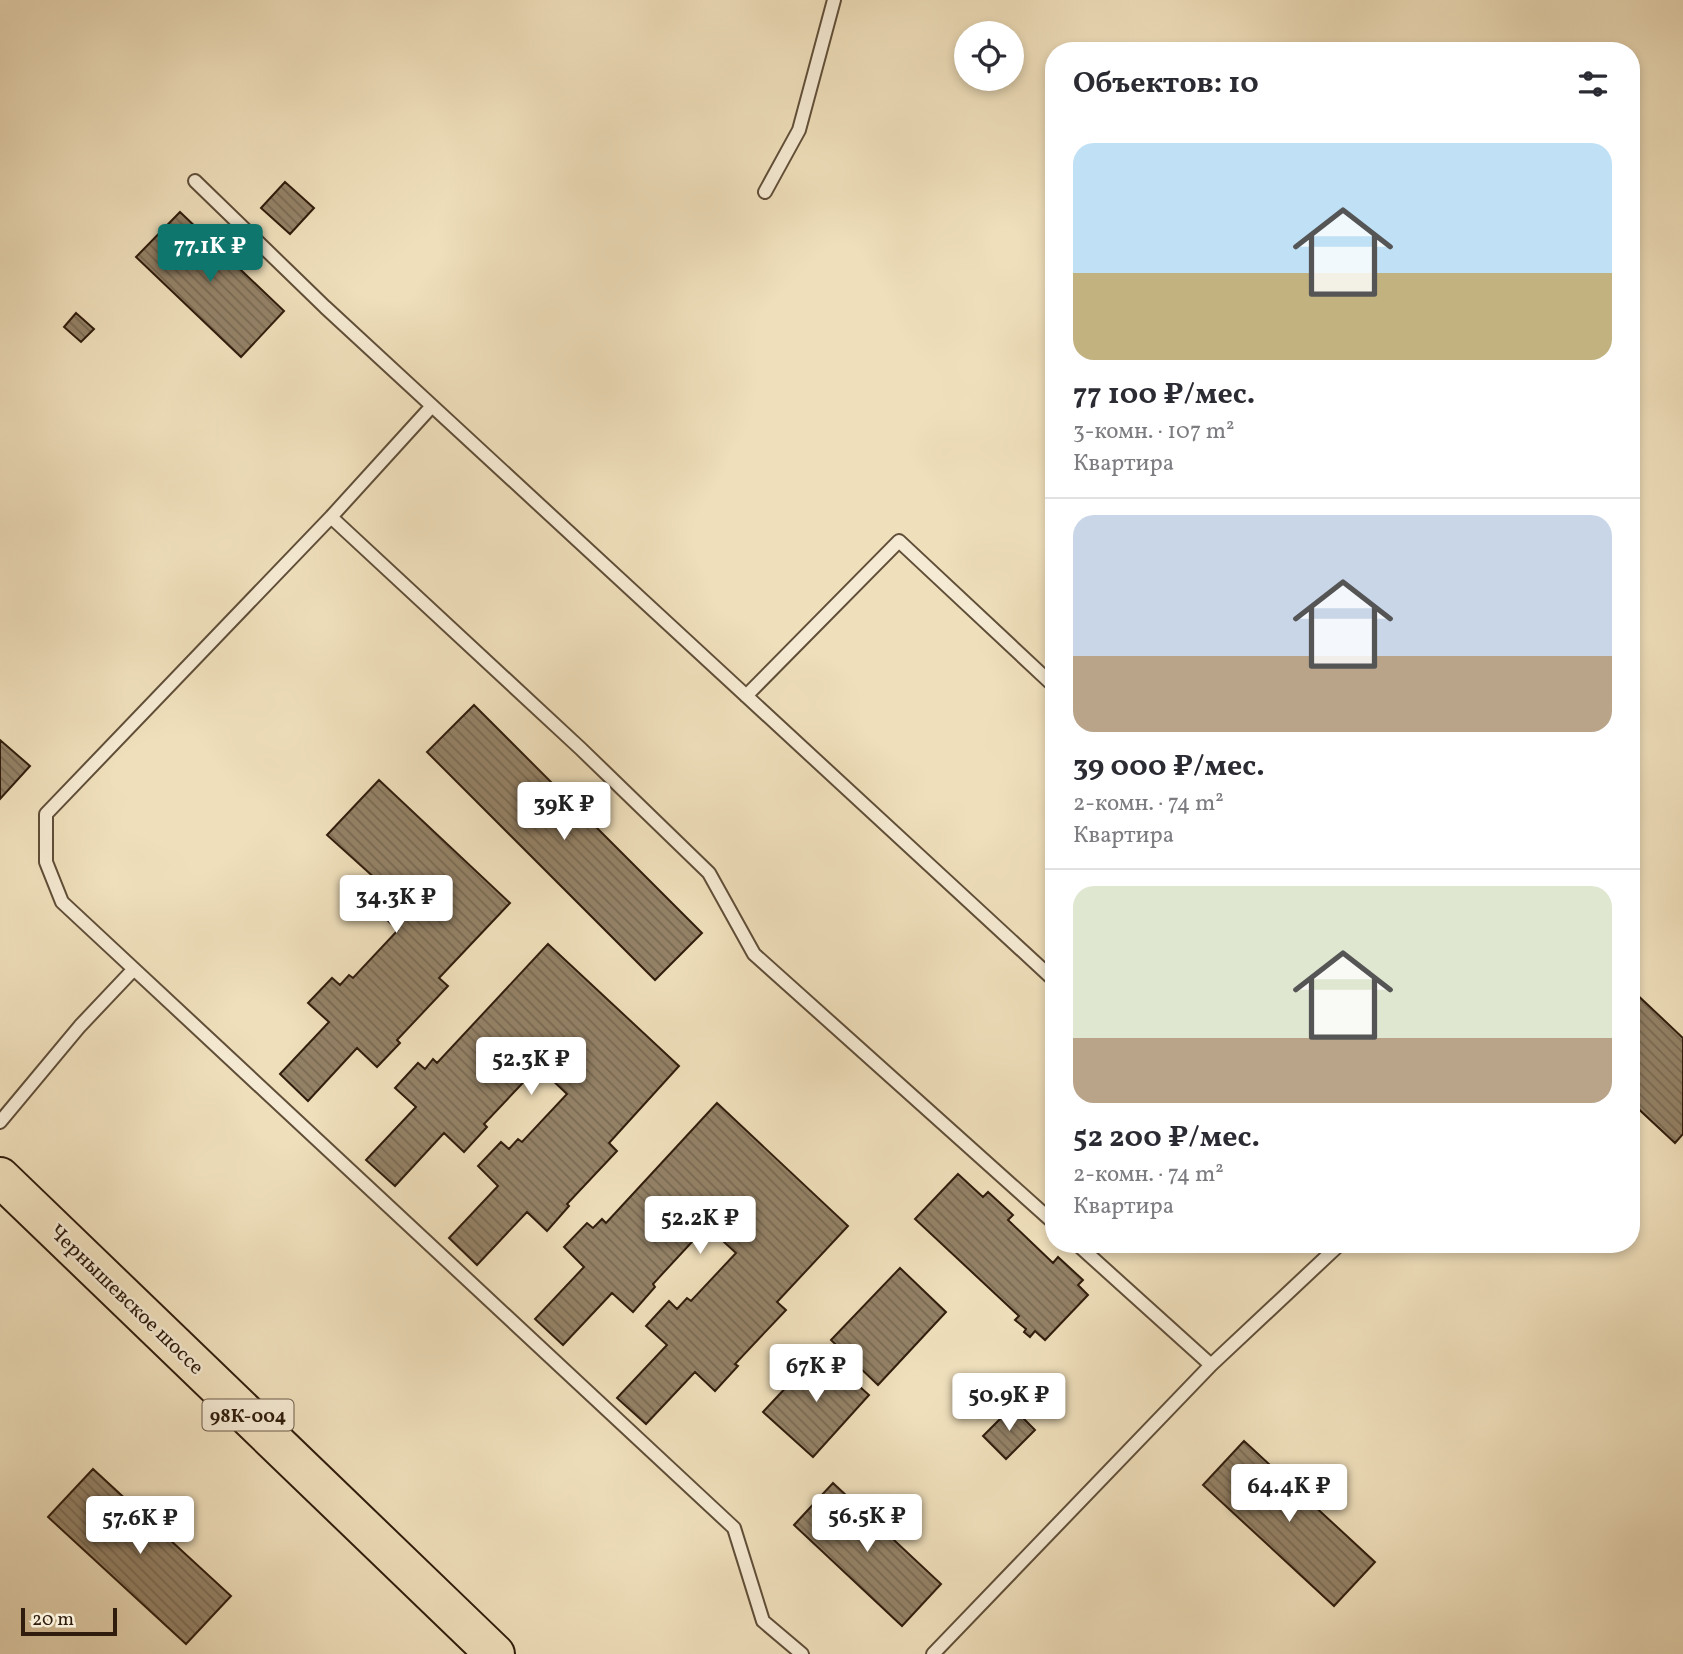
<!DOCTYPE html>
<html lang="ru">
<meta charset="utf-8">
<style>
:root{--surface:#fff;--page:#f2f2f3;--text:#2b2b33;--muted:#7c7c81;--line:#e1e1e2;--accent:#0f766e}
body{margin:0;font-family:Vollkorn,serif;background:var(--page);color:var(--text);height:100vh;display:flex;flex-direction:column;font-size:26px;white-space:nowrap}
*{box-sizing:border-box;margin:0}
p{font-size:23px;color:var(--muted)}
.icon{flex:none;width:38px;height:38px;fill:none;stroke:currentColor;stroke-width:2;stroke-linecap:round;stroke-linejoin:round}
.map{position:relative;flex:1;overflow:hidden}
.details{position:absolute;left:1045px;top:42px;width:595px;height:1211px;display:flex;flex-direction:column;background:var(--surface);border-radius:28px;box-shadow:0 4px 10px #0003}
.details>*{flex:none}
.buttons{position:absolute;left:954px;top:21px;display:grid;gap:14px}
.buttons a{display:grid;place-items:center;width:70px;height:70px;border-radius:50%;background:var(--surface);box-shadow:0 4px 10px #0003;font-size:35px}
.scale{position:absolute;left:21px;bottom:18px;width:96px;box-sizing:border-box;padding-left:7px;border:4px solid #311d0d;border-top:0;font-size:19px;line-height:24px;white-space:nowrap;color:#311d0d;-webkit-text-stroke:5px #f5ead3;paint-order:stroke}
.price{position:absolute;translate:-50% -60px;padding:0 16px;border-radius:7px;background:#fff;color:#222;font-size:23px;line-height:46px;filter:drop-shadow(0 2px 4px #0008)}
.price::after{content:'';position:absolute;left:50%;top:42px;width:21px;height:16px;margin-left:-10px;background:inherit;clip-path:polygon(0 0,100% 0,50% 100%)}
.price.selected{background:var(--accent);color:#fff}
ul{padding:0;list-style:none}
li{display:grid;align-content:center;gap:14px;height:371px;padding:0 28px}
li+li{border-top:2px solid var(--line)}
li span{display:grid;place-items:center;height:217px;border-radius:21px;color:#555}
li>.icon{margin-inline-start:auto}
span .icon{width:126px;height:126px;fill:#fffc;stroke-width:1}
li b{font-size:30px}
h2{display:flex;justify-content:space-between;align-items:center;height:84px;padding:0 28px;font-size:30px}
.map>svg:first-child{display:block}
.building{fill:url(#building-back-hatch);stroke:#311d0d;stroke-width:2}
.lines{fill:none;stroke-linecap:round;stroke-linejoin:round}
.service-casing{stroke:#604e38;stroke-width:16}
.primary-casing{stroke:#311d0d;stroke-width:42}
.service{stroke:#f5ead3;stroke-width:12}
.primary{stroke:#efdfbb;stroke-width:38}
.labels{text-anchor:middle;stroke-width:5;stroke-linejoin:round;paint-order:stroke}
.shield{fill:#f5ead3;stroke:#6c5a48;stroke-width:2}
.shield-label{font-size:19px;font-weight:bold;fill:#311d0d}
.street-label{font-size:21px;fill:#311d0d;stroke:#f5ead3}
</style>
<div class="map">
<svg width="1683" height="1654" viewBox="0 0 1683 1654">
<defs>
<pattern id="building-back-hatch" width="6" height="6" patternUnits="userSpaceOnUse" patternTransform="scale(1.75)"><rect width="6" height="6" fill="#948267"/><path d="M-1 5l2 2M0 0l6 6M5-1l2 2" fill="none" stroke="#796a53"/></pattern>
</defs>
<rect width="100%" height="100%" fill="#efdfbb"/>
<filter id="stains"><feTurbulence type="fractalNoise" baseFrequency=".00286" numOctaves="4"/><feColorMatrix values="0 0 0 0 .2 0 0 0 0 .09 0 0 0 0 .02 0 0 0 .5 -.17"/></filter>
<radialGradient id="worn" r=".72"><stop offset=".6" stop-color="#630" stop-opacity="0"/><stop offset="1" stop-color="#630" stop-opacity=".3"/></radialGradient>
<path class="building" d="M285,182L314,208L290,234L261,208Z
M180,212L284,311L241,357L136,257Z
M76,313L94,329L81,342L64,327Z
M474,705L702,933L655,980L427,752Z
M0,740L30,766L0,799Z
M379,780L510,903L439,978L448,986L397,1040L400,1043L377,1067L357,1048L308,1101L280,1074L329,1022L308,1003L332,978L340,985L349,975L353,978L398,930L360,895L377,880L327,835Z
M548,944L679,1066L609,1143L617,1151L567,1204L569,1206L547,1231L527,1212L477,1265L449,1238L498,1186L478,1166L501,1142L509,1149L518,1139L522,1142L567,1094L530,1059L526,1063L534,1071L484,1124L487,1127L464,1152L444,1133L395,1186L366,1160L416,1107L395,1088L418,1063L425,1069L433,1059L437,1063Z
M1631,989L1683,1038V1134L1675,1143L1631,1102Z
M717,1103L848,1226L777,1302L786,1310L735,1364L738,1366L715,1391L695,1372L646,1424L617,1398L667,1345L646,1326L669,1301L677,1309L687,1298L691,1301L736,1253L698,1218L695,1222L703,1230L653,1284L655,1287L633,1312L612,1293L563,1345L535,1319L584,1267L564,1247L587,1223L593,1228L602,1219L606,1223Z
M958,1174L983,1197L988,1192L1013,1215L1008,1220L1053,1263L1058,1257L1083,1280L1078,1285L1088,1295L1045,1340L1035,1331L1030,1337L1024,1332L1026,1329L1015,1320L1019,1316L915,1219Z
M900,1268L946,1312L878,1385L831,1340Z
M820,1351L869,1395L813,1457L763,1412Z
M1012,1407L1035,1430L1006,1459L983,1436Z
M1244,1441L1375,1562L1334,1606L1203,1485Z
M93,1469L231,1596L186,1644L48,1517Z
M833,1483L941,1584L902,1626L794,1525Z"/>
<g class="lines">
<defs>
<path id="service" d="M195,181L325,307L1054,980
M765,192L799,130L834,0
M432,406L331,517L46,814V862L62,902L734,1528L763,1621L802,1654
M331,517L581,749L709,873L754,954L1054,1223
M746,696L899,541L1054,686
M0,1122L80,1026L134,969
M1211,1365L1340,1244
M933,1654L1211,1365L1077,1244"/>
<path id="primary" d="M0,1177L495,1654"/>
</defs>
<use href="#service" class="service-casing"/>
<use href="#primary" class="primary-casing"/>
<use href="#service" class="service"/>
<use href="#primary" class="primary"/>
</g>
<g class="labels">
<rect class="shield" x="202.5" y="1399.5" width="91" height="31" rx="5"/>
<g class="shield-label">
<text x="248" y="1422">98К-004</text>
</g>
<g class="street-label">
<text transform="translate(127 1299) rotate(44)" y="7">Чернышевское шоссе</text>
</g>
</g>
<rect width="100%" height="100%" filter="url(#stains)"/>
<rect width="100%" height="100%" fill="url(#worn)"/>
</svg>
<div class="buttons">
<a><svg class="icon" aria-label="locate" viewBox="0 0 24 24"><circle cx="12" cy="12" r="6"/><path d="M12 2v4M12 18v4M2 12h4M18 12h4"/></svg></a>
</div>
<div class="scale">20 m</div>
<b class="price selected" style="left:210px;top:284px">77.1K ₽</b>
<b class="price" style="left:564px;top:842px">39K ₽</b>
<b class="price" style="left:396px;top:935px">34.3K ₽</b>
<b class="price" style="left:531px;top:1097px">52.3K ₽</b>
<b class="price" style="left:700px;top:1256px">52.2K ₽</b>
<b class="price" style="left:816px;top:1404px">67K ₽</b>
<b class="price" style="left:1009px;top:1433px">50.9K ₽</b>
<b class="price" style="left:1289px;top:1524px">64.4K ₽</b>
<b class="price" style="left:867px;top:1554px">56.5K ₽</b>
<b class="price" style="left:140px;top:1556px">57.6K ₽</b>
<section class="details">
<h2>Объектов: 10<svg class="icon" aria-label="filters" viewBox="0 0 24 24"><path d="M4 7h16M4 17h16"/><circle cx="9" cy="7" r="2"/><circle cx="15" cy="17" r="2"/></svg></h2>
<ul>
<li><span style="background:linear-gradient(#bfe0f5 60%,#c2b280 0)"><svg class="icon" aria-label="home" viewBox="0 0 24 24"><path d="M3 11l9-7 9 7M6 9v11h12V9"/></svg></span><div><b>77 100 ₽/мес.</b><p>3-комн. · 107 m²</p><p>Квартира</p></div></li>
<li><span style="background:linear-gradient(#c9d6e8 65%,#b9a48a 0)"><svg class="icon" aria-label="home" viewBox="0 0 24 24"><path d="M3 11l9-7 9 7M6 9v11h12V9"/></svg></span><div><b>39 000 ₽/мес.</b><p>2-комн. · 74 m²</p><p>Квартира</p></div></li>
<li><span style="background:linear-gradient(#dfe7d0 70%,#b9a48a 0)"><svg class="icon" aria-label="home" viewBox="0 0 24 24"><path d="M3 11l9-7 9 7M6 9v11h12V9"/></svg></span><div><b>52 200 ₽/мес.</b><p>2-комн. · 74 m²</p><p>Квартира</p></div></li>
</ul>
</section>
</div>
